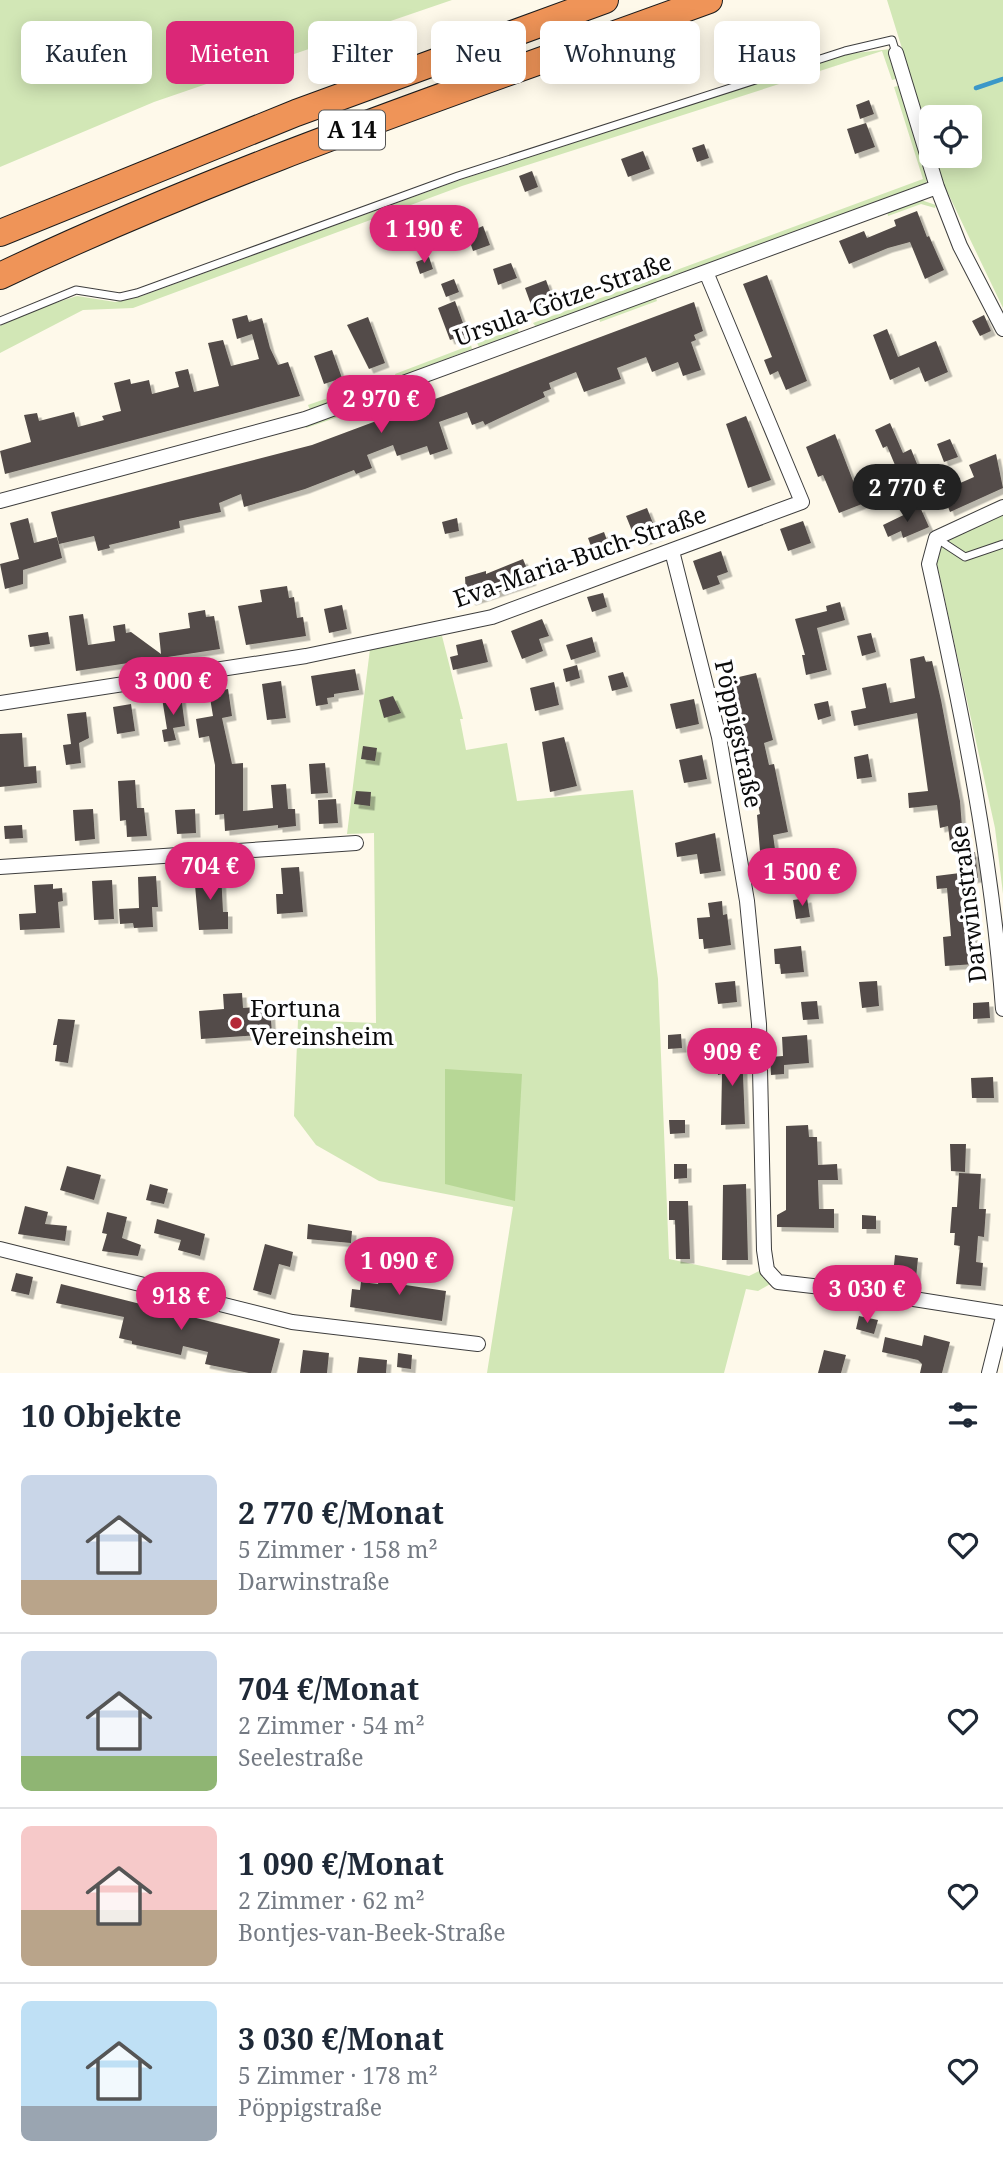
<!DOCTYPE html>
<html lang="de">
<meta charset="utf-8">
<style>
:root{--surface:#fff;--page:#f6f6f7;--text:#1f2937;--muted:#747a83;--line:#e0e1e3;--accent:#db2777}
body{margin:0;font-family:"Noto Serif",serif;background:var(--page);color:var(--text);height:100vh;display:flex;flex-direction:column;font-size:26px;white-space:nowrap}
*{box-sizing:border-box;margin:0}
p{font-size:23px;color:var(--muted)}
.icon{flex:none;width:38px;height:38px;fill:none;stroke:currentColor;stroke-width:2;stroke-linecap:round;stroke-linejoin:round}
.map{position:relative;height:1373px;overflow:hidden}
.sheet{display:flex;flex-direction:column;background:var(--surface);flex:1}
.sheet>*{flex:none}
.guide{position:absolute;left:21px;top:21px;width:962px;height:63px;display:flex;gap:14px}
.fabs{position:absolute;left:919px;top:105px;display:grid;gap:14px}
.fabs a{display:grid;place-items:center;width:63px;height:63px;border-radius:10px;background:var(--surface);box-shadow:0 4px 18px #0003;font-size:35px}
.price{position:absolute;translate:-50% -60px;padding:0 16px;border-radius:24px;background:var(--accent);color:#fff;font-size:23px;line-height:46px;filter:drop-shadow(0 2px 4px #0008)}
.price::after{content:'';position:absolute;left:50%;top:42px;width:21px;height:16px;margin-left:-10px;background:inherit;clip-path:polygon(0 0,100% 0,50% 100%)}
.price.on{background:#222;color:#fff}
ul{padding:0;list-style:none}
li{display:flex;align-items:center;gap:21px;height:175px;padding:0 21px}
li+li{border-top:2px solid var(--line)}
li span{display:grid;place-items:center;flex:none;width:196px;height:140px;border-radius:10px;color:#555}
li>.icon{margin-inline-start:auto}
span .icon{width:84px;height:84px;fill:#fffc;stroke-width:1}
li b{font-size:30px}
h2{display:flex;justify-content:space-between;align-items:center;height:84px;padding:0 21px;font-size:30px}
.chip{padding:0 24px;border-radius:10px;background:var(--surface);box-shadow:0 4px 18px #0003;font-size:24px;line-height:63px}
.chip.on{background:var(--accent);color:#fff}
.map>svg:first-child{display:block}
.green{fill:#d2e7b6}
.forest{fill:#b7d796}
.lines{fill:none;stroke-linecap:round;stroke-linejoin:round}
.stream{stroke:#3b98c8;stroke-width:4.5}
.building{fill:#534c48;filter:url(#shadow)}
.lane-casing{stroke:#3e3e3e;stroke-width:9}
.street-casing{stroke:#3e3e3e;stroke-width:16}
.highway-casing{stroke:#1c1c1c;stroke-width:28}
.lane{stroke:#fff;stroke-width:7}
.street{stroke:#fff;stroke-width:14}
.highway{stroke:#ef9458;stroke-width:26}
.poi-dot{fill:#b52938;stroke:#fff;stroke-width:2.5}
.labels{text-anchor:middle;stroke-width:7;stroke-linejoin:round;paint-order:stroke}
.shield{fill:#fff;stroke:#545454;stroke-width:2}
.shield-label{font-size:23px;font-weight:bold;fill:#0b0b0b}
.street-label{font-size:24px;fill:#0b0b0b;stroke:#fff}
.poi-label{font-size:24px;fill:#0b0b0b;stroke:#fff;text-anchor:start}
</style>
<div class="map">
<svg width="1003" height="1373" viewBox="0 0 1003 1373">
<defs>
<filter id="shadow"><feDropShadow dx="4.5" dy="4.5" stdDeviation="0" flood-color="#0004"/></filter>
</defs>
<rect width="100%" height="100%" fill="#fef9ea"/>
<path class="green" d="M0,0H452L154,102L0,167Z
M887,0H1003V308L945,187L935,156H970V117H931V142Z
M891,49L899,78L892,80L882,51L462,186L133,308L83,310L0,353V326L30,311L77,296L115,302L139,297L460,180L846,54Z
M901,85L928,179L925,184L536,327L533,323L923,179L894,87Z
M918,199L936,205L935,208L921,204L888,216L887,211Z
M655,296L657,301L600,322L599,317Z
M518,328L519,333L479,347L477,343Z
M471,345L472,349L396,378L395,374Z
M354,389L355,394L310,410L308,405Z
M395,392L397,397L306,428L305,423Z
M1003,513V894L995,828L936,559C943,530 977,524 1003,513Z
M442,636L463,719H460L466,750L507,743L517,801L633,790L658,979L669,1259L749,1276L761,1270L772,1283L758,1291L746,1289L724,1373H487L513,1207L379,1181L316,1145L294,1116L298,1020L376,1023L374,833L347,834L370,649Z"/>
<path class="forest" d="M445,1069L522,1074L515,1201L445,1184Z"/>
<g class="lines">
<path class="stream" d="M976,88L1003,79"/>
</g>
<path class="building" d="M869,100L874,114L860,119L856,105Z
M866,123L875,147L855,154L847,129Z
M704,144L709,158L697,162L692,148Z
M643,151L650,169L628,177L621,159Z
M532,171L538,187L525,192L519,176Z
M917,211L927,237L929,236L944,270L925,279L910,242L888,248L849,264L839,241L864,231L867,238L896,226L894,220Z
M483,226L490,245L473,251L467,233Z
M429,257L433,269L420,274L416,262Z
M511,263L517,278L498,285L493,269Z
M767,275L807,381L786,390L778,371L770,375L764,360L772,357L743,284Z
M454,279L459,292L446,297L441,284Z
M546,280L554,302L533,310L525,288Z
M455,301L467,334L450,340L438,308Z
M694,302L703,331L694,335L696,340L691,342L701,370L683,376L678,362L652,372L646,357L617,368L621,379L584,392L576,372L549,383L551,389L543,392L545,397L485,425L483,421L472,425L467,412L439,422L448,449L430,455L427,446L397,456L393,445L367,455L372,468L356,474L354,470L305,489L244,507L241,494L219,503L221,512L179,521L180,528L109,545L110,548L98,551L94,536L59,544L51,512L312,445Z
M247,315L249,322L262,318L270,348L278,365L288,362L300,396L5,474L0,451L31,442L24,415L37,413L39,421L74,412L78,427L104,420L102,416L121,411L114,383L130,379L131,384L149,380L152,394L179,387L175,372L188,369L194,392L219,386L208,343L223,340L231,366L259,359L252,334L237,339L232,319Z
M984,315L991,331L980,336L972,321Z
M368,317L385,363L369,369L347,325Z
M887,329L898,357L936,341L948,372L925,382L919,367L890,380L873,335Z
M332,350L342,378L324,384L314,356Z
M746,416L771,480L748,488L726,424Z
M890,423L903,453L911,449L919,469L900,477L887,446L883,448L875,430Z
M835,434L862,504L839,513L823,475L818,477L806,447Z
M950,439L958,457L944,462L937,444Z
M996,454L1003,488L950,512L942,491L974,477L969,465Z
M920,507L929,527L903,538L901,531L888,537L883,525Z
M647,508L658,536L637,543L626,516Z
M28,518L34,543L57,537L62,558L23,570V584L5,589L0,564L19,559L10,523Z
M457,518L459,531L445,534L442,522Z
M803,521L811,543L788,551L780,529Z
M604,532L611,551L595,557L588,538Z
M721,551L728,572L717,576L720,584L703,590L693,561Z
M523,559L532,581L471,601L469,594L466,595L465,577L486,571V574Z
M287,586L289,598L294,597L297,618L303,617L306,636L246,645L238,606L262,602L260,590Z
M603,593L607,607L592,612L587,597Z
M840,602L845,620L817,628L827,670L806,675L802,655H805L795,619L827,611L826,606Z
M342,605L347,629L329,633L324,609Z
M205,610L206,617L214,616L220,649L76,671L69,616L83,614L88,645L115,641L113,626L125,624L126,633L131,632L161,654L159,633L190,628L188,613Z
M542,619L549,636L539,639L543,651L522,659L511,631Z
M48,632L50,644L30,647L28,635Z
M871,633L876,652L862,656L857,636Z
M592,637L596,652L571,660L566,645Z
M482,639L488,662L453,670L450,657L458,655L456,645Z
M924,656L926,662L932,661L941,700L960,801L963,840L950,842L948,826L940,828L937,805L909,808L908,793L928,791L917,713L854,726L851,711L866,708L862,688L886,683L890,703L915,698L910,659Z
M577,665L580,678L566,682L563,669Z
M355,669L359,690L334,694V697L327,698L328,704L316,706L311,676Z
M623,672L628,687L612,691L608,676Z
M756,673L773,740L764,743L769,765L774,764L788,832L773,835L775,849L760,851L757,815L760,814L749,755L744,756L726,680Z
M281,681L286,718L267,720L262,684Z
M554,682L559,705L535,711L530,688Z
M228,689L232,716L222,718L232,764L243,763V811L273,808L271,785L286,784L288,809H295L296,826L278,828V825L225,831L224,814L215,815V765L209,736L199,738L196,719L213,716L209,692Z
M181,696L185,726L173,728L176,740L164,742L162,730L167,729L162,698Z
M393,696L401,713L384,718L379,700Z
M694,699L699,724L676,729L670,704Z
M828,701L831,716L818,720L814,704Z
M131,704L135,731L117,734L113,707Z
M86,712L89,738L79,743L81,763L66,765L63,745L71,744L67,714Z
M22,733L24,767L36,766L37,783L0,787V734Z
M564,737L577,786L550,792L542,742Z
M363,746L377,748L375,761L361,759Z
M868,754L872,777L857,779L854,757Z
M702,755L707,779L684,783L679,760Z
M325,763L328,793L311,794L309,764Z
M135,780L137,808H144L147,836L127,837L126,820L120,821L118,781Z
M356,791L371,792L370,806L354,804Z
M336,799L338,823L319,824L318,800Z
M93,809L95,839L75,841L73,810Z
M195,809L196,833L177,834L175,810Z
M22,825L23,838L5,839L4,826Z
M715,833L721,871L700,874L697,854L677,857L675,843Z
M975,852L978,878L969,879L975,964L945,966L943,937L951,936L947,888L937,889L936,876L960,873L958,854Z
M791,860L794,878L777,881L774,863Z
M299,867L303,912L277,914L276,894H283L281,868Z
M221,872L223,912H228V929L199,930L194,874Z
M156,876L158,907H152L153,927L134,928L133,923L120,924L119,909L139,908L138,877Z
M112,880L114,919L94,920L92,881Z
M53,884V889L62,888L63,901L58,902L60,928L20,930L19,914L36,913L34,885Z
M807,898L810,917L796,919L793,900Z
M722,901L723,915L727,914L731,945L704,949L703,939H699L697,918L710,917L708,903Z
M801,946L804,972L781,974L780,964H775L774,949Z
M735,981L737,1002L718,1004L715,983Z
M877,981L879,1006L862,1008L859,982Z
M242,993L243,1008L270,1006L272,1034L201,1039L199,1011L224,1009L223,994Z
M817,1001L819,1019L803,1020L801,1002Z
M989,1002L990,1018L973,1019V1003Z
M58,1019L75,1020L68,1063L55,1061L57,1045H53Z
M681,1034L682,1048L668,1049V1035Z
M807,1035L809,1063L784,1065V1074L771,1075L770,1057L783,1056L782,1037Z
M742,1051L745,1124L721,1125L722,1074L718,1075L717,1053Z
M993,1077L994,1098H972L971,1078Z
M669,1120H685V1133L670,1134Z
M808,1125L809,1137H817L818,1165L837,1164L838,1180H818L819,1209H834V1228L777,1227V1215L786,1210V1126Z
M950,1144H966L965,1172L951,1171Z
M674,1164H687V1178L674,1179Z
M67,1166L101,1175L94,1200L60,1190Z
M959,1173L981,1174L979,1209H986L984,1237L978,1236L976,1262L983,1263L981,1286L956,1284L960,1246L954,1245L955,1233H950L952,1207H957Z
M150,1184L168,1189L164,1204L146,1200Z
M746,1184L748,1260H722L723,1185Z
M669,1201H688L690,1259H676L675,1220H669Z
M25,1206L48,1212L45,1224L67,1226L65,1241L18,1234Z
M107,1212L127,1217L122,1238L141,1245L138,1256L102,1251L107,1234L102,1233Z
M862,1215L876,1216V1229H862Z
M157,1219L205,1234L200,1256L178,1250L181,1240L154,1233Z
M308,1224L352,1231L351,1243L307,1239Z
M265,1244L293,1252L290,1267L279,1264L271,1295L253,1290Z
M895,1255L918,1258L916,1278L893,1275Z
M383,1259L396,1261L392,1283L446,1291L442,1321L350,1307L352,1289L360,1290L361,1282L378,1284Z
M16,1273L33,1277L29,1295L11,1291Z
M61,1284L280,1339L271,1373H249L205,1364L208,1352L183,1346L181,1355L132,1344V1341L119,1338L124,1317L56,1303Z
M859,1316L878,1320L874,1334L856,1329Z
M924,1335L950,1342L942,1373H920L922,1364L918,1360L882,1352L885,1337L922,1346Z
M303,1350L329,1353L327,1373H300Z
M824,1350L846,1355L841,1373H818Z
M398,1353L412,1355L411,1369L397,1367Z
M359,1357L387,1360L386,1373H357Z"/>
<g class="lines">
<defs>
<path id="lane" d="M0,321L76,290L120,297L137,293L458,176L845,51L892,40L896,53
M936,538L965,557L1003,544"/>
<path id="street" d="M896,53L937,187L960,246L1003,329
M0,501L305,419L937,187
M1003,507L936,538L929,564C962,712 992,858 1003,1009
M672,551L719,737L747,901L759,1024L764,1250L767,1270L778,1282L882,1294L1003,1313
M0,703L306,656L492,617L802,502L706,272
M0,867L356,843
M0,1249L292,1322L478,1344
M989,1373L1003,1317"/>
<path id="highway" d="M0,233L296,113L605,0
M0,276C229,167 471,87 709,0"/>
</defs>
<use href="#lane" class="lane-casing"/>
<use href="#street" class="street-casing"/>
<use href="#highway" class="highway-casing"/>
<use href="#lane" class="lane"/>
<use href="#street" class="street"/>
<use href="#highway" class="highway"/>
</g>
<circle class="poi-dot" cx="236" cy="1023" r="7"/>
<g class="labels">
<rect class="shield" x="319" y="110.5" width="66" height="39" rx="5"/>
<g class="shield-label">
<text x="352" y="138">A 14</text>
</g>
<g class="street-label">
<text transform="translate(563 300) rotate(-20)" y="8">Ursula-Götze-Straße</text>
<text transform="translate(580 557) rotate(-19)" y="8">Eva-Maria-Buch-Straße</text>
<text transform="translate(738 734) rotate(78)" y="8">Pöppigstraße</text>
<text transform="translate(969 904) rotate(-97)" y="8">Darwinstraße</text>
</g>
<g class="poi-label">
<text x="250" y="1017">Fortuna<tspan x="250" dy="28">Vereinsheim</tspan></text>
</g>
</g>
</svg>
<div class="fabs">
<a><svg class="icon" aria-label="locate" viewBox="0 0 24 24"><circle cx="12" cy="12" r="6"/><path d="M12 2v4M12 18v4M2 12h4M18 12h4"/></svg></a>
</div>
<b class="price" style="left:424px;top:265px">1 190 €</b>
<b class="price" style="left:381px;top:435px">2 970 €</b>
<b class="price on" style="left:907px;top:524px">2 770 €</b>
<b class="price" style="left:173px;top:717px">3 000 €</b>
<b class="price" style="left:210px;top:902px">704 €</b>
<b class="price" style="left:802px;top:908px">1 500 €</b>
<b class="price" style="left:732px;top:1088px">909 €</b>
<b class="price" style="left:399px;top:1297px">1 090 €</b>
<b class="price" style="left:867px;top:1325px">3 030 €</b>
<b class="price" style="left:181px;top:1332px">918 €</b>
<div class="guide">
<a class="chip">Kaufen</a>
<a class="chip on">Mieten</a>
<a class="chip">Filter</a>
<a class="chip">Neu</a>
<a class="chip">Wohnung</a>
<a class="chip">Haus</a>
</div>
</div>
<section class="sheet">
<h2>10 Objekte<svg class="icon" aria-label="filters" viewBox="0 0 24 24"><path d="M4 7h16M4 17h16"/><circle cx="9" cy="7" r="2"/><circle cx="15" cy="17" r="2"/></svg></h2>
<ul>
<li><span style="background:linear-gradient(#c9d6e8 75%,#b9a48a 0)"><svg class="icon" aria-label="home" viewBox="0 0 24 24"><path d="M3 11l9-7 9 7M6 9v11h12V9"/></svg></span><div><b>2 770 €/Monat</b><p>5 Zimmer · 158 m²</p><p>Darwinstraße</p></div><svg class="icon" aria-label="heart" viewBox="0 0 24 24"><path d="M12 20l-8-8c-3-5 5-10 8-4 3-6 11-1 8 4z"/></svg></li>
<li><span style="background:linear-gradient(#c9d6e8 75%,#8fb573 0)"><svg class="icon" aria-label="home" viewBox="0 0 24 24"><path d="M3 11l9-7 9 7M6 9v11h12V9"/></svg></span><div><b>704 €/Monat</b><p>2 Zimmer · 54 m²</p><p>Seelestraße</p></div><svg class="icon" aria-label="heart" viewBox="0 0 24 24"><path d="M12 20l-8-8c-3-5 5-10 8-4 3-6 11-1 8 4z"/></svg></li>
<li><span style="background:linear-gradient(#f6c9c9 60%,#b9a48a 0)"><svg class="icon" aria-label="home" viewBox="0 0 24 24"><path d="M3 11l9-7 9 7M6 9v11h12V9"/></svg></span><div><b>1 090 €/Monat</b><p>2 Zimmer · 62 m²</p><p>Bontjes-van-Beek-Straße</p></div><svg class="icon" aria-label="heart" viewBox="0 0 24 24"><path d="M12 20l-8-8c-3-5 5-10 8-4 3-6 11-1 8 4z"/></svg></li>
<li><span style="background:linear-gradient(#bfe0f5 75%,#9aa5b1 0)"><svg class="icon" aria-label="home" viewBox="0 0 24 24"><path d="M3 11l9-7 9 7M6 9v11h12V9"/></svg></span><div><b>3 030 €/Monat</b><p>5 Zimmer · 178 m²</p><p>Pöppigstraße</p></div><svg class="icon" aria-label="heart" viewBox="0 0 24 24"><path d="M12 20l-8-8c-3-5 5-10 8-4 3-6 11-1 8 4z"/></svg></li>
</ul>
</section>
